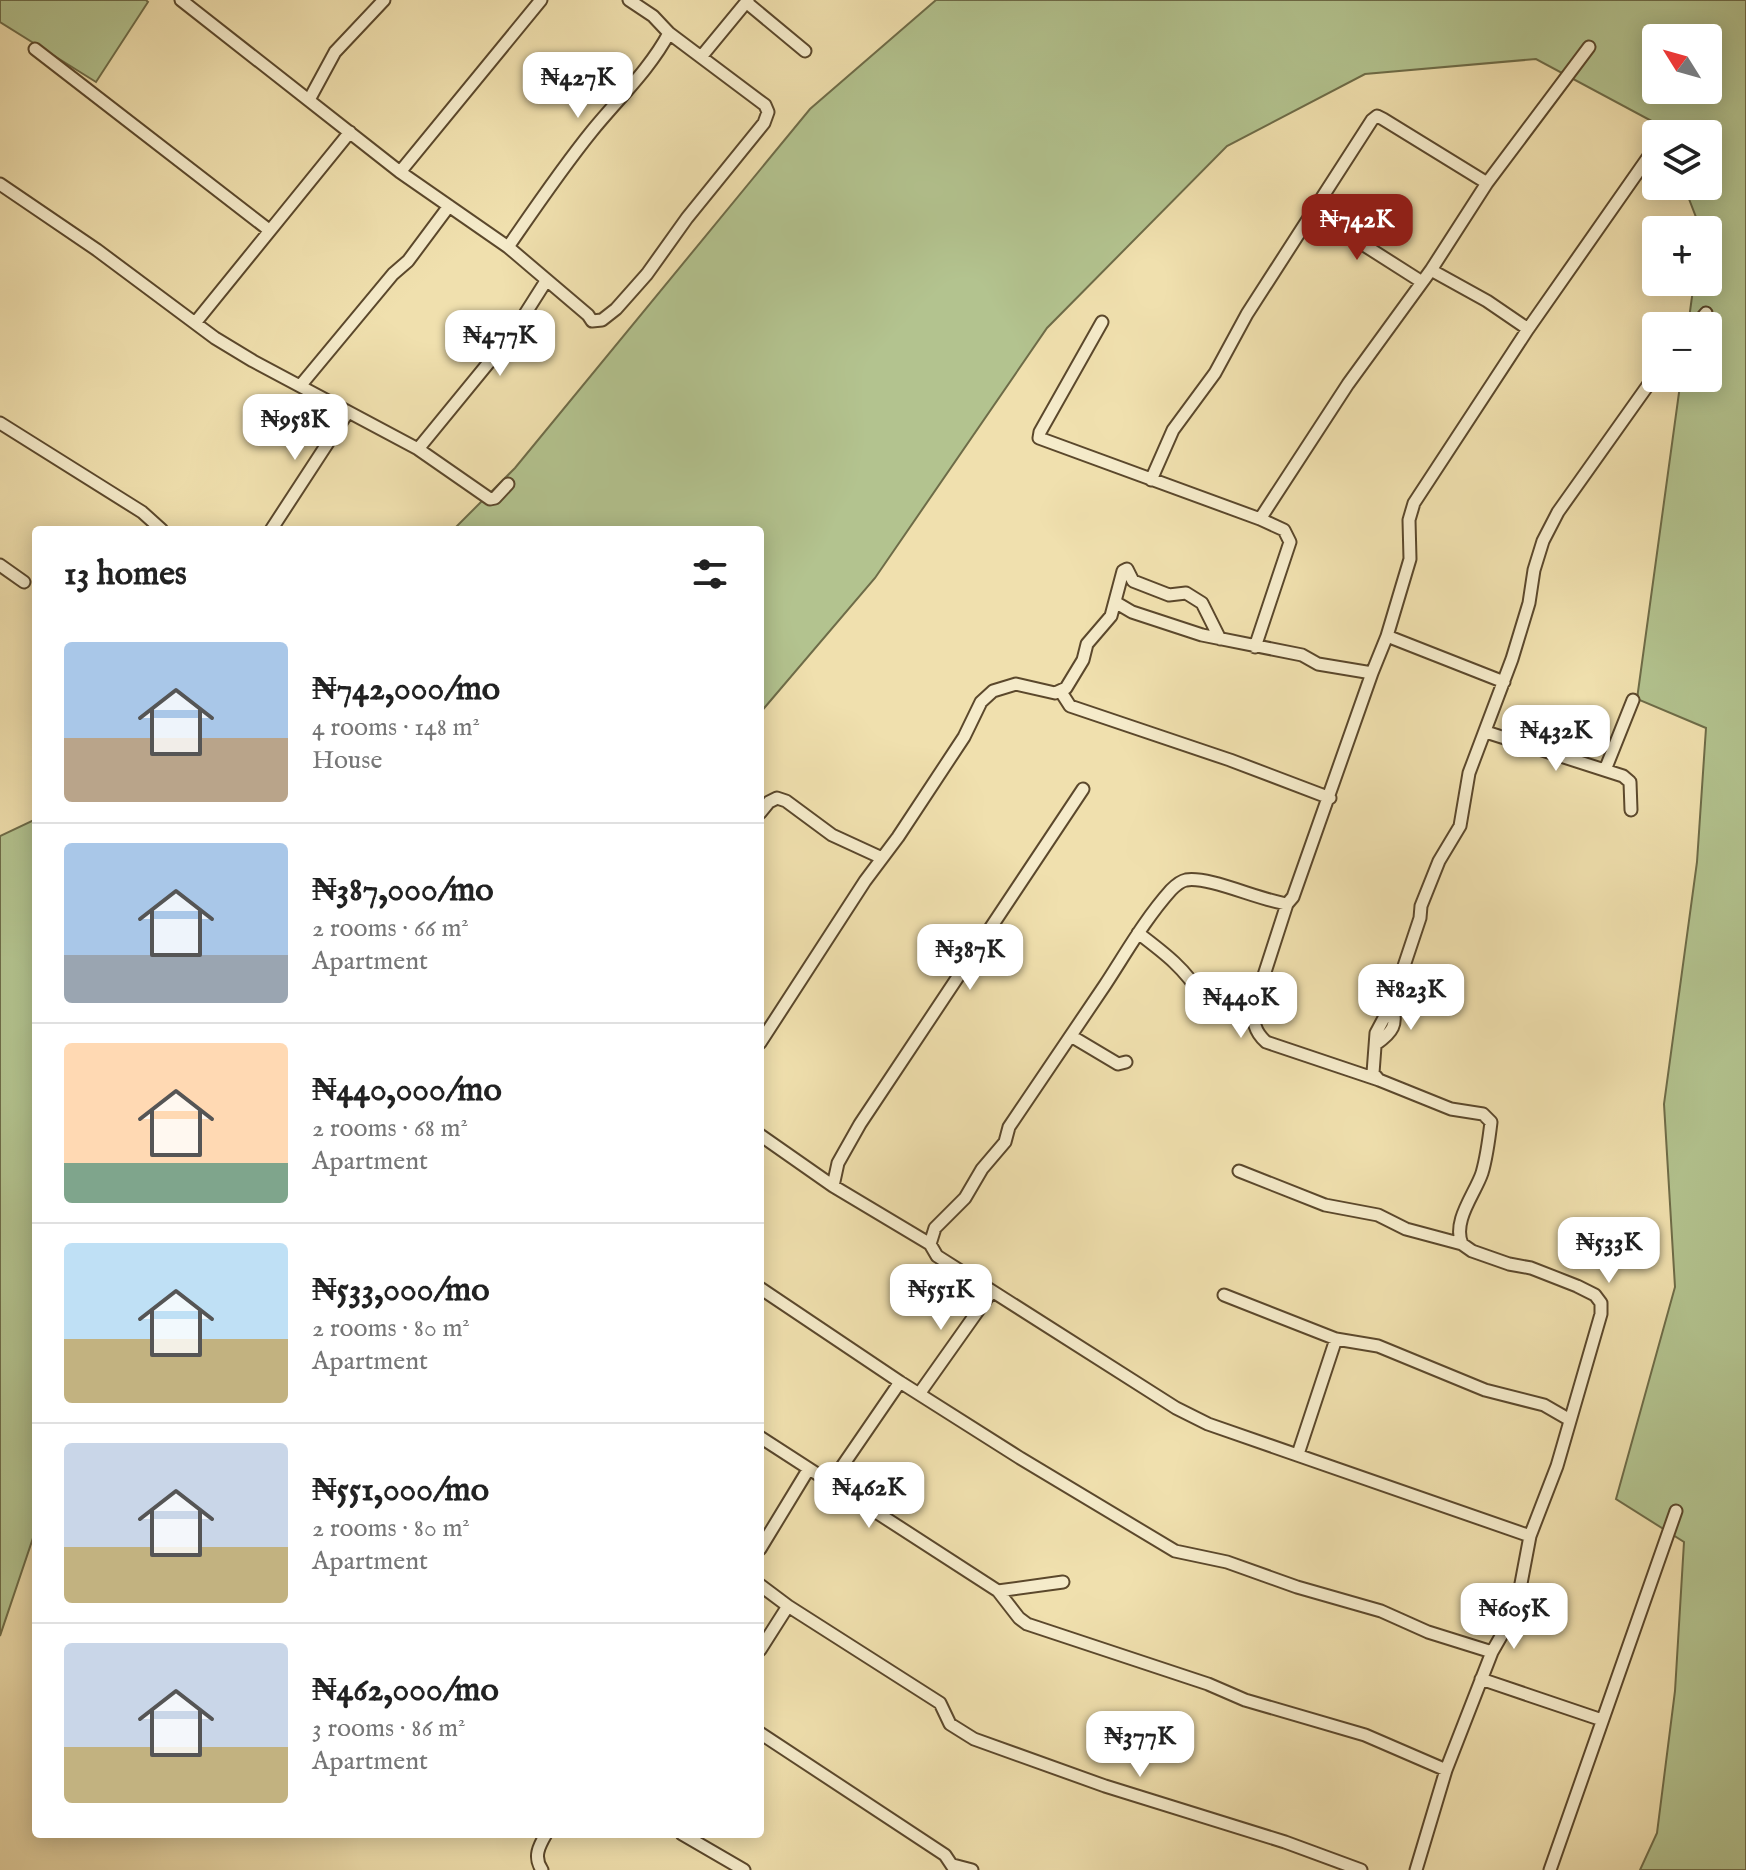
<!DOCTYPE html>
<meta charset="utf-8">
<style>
:root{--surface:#fff;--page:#f2f2f2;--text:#222;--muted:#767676;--line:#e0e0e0;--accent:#8f2418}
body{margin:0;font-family:"IM FELL English",serif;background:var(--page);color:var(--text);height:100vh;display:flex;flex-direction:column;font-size:30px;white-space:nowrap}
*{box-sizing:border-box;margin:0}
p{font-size:26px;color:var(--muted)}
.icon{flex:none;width:44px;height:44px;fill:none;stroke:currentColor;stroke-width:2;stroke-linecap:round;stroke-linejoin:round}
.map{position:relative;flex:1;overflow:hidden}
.details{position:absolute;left:32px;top:526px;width:732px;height:1312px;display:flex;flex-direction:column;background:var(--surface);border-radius:8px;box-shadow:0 4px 20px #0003}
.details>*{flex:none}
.needle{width:52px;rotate:307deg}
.tools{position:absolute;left:1642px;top:24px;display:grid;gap:16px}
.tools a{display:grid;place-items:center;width:80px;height:80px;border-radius:8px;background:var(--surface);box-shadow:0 4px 20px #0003;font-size:40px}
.price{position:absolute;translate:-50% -68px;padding:0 18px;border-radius:16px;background:#fff;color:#222;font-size:26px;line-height:52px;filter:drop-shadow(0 2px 4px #0008)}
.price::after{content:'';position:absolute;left:50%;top:48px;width:24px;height:18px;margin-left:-12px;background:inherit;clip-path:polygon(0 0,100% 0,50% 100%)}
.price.active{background:var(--accent);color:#fff}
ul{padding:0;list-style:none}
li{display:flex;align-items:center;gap:24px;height:200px;padding:0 32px}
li+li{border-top:2px solid var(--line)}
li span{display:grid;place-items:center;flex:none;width:224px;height:160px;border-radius:8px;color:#555}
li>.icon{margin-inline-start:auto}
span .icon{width:96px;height:96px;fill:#fffc;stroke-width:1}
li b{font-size:34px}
h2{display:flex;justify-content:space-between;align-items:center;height:96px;padding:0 32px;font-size:34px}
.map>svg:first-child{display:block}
.green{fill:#b3c38f;stroke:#6e6c48;stroke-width:2;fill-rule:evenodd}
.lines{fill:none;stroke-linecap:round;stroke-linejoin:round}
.street-casing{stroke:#5b482c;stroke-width:15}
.street{stroke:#f5ebca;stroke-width:11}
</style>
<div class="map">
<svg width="1746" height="1870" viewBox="0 0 1746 1870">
<rect width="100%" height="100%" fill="#f0e0ae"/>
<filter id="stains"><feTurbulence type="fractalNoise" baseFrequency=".0025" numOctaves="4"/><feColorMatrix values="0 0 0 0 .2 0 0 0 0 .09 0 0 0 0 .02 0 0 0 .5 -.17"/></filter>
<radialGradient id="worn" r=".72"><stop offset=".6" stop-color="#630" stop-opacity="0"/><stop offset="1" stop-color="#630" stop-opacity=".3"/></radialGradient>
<path class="green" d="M0,0H146L148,2L96,82L0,22Z
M936,0H1746V1870H1640L1657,1833L1675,1691L1684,1542L1616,1499L1675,1287L1664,1104L1697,862L1706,728L1637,699L1681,378H1708V326H1688L1694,282H1708V230H1701L1684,186H1708V134H1664L1661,126L1536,59L1365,74L1227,146L1047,328L875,578L760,713V530H453L515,468L810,109ZM1656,38H1708V90H1656Z
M36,819V1529L0,1636V836Z"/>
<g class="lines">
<defs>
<path id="street" d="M181,0L400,172L508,247L588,315L592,321L602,320L616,309L647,274L687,218L764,123L768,112L765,105L669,33
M746,2L805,51
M35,49L269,230
M701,57L748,0
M309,100L335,52L384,0
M400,172L541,0
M1487,183L1589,47
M0,184L97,250L215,338L253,361L418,449L490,499L495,498L508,484
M1312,212L1422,282
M508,247C535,208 562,168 592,131C618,99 650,69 669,33L653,16L629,0
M1431,270L1487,301L1528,329
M1102,322L1040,432L1039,438L1260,519
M195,323L350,132
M1695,326L1706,313
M300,386L393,274L408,261L449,206
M0,423L142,512L162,530
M418,449L513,333L546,281
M1151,480L1173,430L1215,373L1247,314L1372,120L1377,116L1383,119L1487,183L1431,270L1348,384L1260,519L1284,530L1290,542L1255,647
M271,530L348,412
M0,565L24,582
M1115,602L1132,612L1202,635L1302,655L1318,664L1372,673L1387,636
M1504,682L1387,636L1410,559L1409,520L1414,503L1528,329L1656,146
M1061,692L1070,706L1230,760L1330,798
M1486,732L1623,776L1630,782L1631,810
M1605,770L1633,700
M760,813L769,802L777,798L786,801L832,835L882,858
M1287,904L1254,1006C1253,1022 1254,1031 1266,1042L1379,1080
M1138,933C1163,952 1186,969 1201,996
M1071,1036L1118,1064L1126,1062
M760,1043L865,881L898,837L964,737L981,702L993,691L1016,684L1055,693L1066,688L1083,660L1087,644L1111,616L1123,571L1127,569L1133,581L1169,595L1186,593L1202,603L1220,639
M1376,1044C1392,1033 1399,1024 1391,1005
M760,1135L833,1186L930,1244L937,1256L1176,1408L1208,1424L1530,1536
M1239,1171L1325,1205L1378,1215L1406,1229L1462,1244L1472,1251L1509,1264L1531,1268L1577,1286L1595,1295L1601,1303V1314L1557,1466L1530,1536L1516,1610L1492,1652L1446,1770L1416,1870
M833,1186L838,1163L860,1124L1083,789
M930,1244L935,1228L965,1198L982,1169L1005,1142L1009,1127C1041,1080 1073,1033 1105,985C1126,953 1145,919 1171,890C1175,886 1181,881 1186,880C1209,876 1259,900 1287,904L1293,897L1372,673
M1462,1244C1452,1221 1475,1194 1482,1173C1487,1156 1489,1139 1491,1122L1483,1114L1451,1109L1379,1080L1373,1073L1376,1033L1391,1005L1420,918L1421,906L1439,861L1460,826L1469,773L1512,659L1529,603L1534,570L1543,541L1558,512L1656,374
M760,1288L900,1382L1020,1458L1175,1551L1227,1562L1297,1587L1381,1611L1428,1632L1492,1652
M1224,1295L1336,1339L1378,1346L1485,1390L1544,1405L1570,1420
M919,1394L992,1291
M760,1437L998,1591L1019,1618L1027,1624L1208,1684L1245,1700L1365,1735L1446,1770
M1298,1454L1336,1339
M830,1484L900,1382
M760,1549L808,1470
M760,1585L788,1606L940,1703L950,1724L974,1739L1105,1786L1285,1842L1361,1870
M998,1591L1063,1582
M760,1650L788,1606
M1481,1679L1602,1720
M760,1733L945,1855L955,1870
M682,1834L744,1870
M953,1865L972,1870
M542,1870C533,1857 539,1846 546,1834
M1550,1870L1676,1511"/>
</defs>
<use href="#street" class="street-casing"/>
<use href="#street" class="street"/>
</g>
<rect width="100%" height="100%" filter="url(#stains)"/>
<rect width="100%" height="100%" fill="url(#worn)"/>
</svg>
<div class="tools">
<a><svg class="needle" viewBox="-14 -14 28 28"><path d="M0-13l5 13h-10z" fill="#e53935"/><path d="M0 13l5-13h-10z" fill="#767676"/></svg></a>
<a><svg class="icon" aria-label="layers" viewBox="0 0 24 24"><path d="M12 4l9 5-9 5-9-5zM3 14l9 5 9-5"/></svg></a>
<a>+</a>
<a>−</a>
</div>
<b class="price" style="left:578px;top:120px">₦427K</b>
<b class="price active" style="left:1357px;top:262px">₦742K</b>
<b class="price" style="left:500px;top:378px">₦477K</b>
<b class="price" style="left:295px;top:462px">₦958K</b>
<b class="price" style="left:1556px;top:773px">₦432K</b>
<b class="price" style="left:970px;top:992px">₦387K</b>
<b class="price" style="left:1411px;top:1032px">₦823K</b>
<b class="price" style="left:1241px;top:1040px">₦440K</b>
<b class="price" style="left:1609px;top:1285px">₦533K</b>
<b class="price" style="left:941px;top:1332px">₦551K</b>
<b class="price" style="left:869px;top:1530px">₦462K</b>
<b class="price" style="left:1514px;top:1651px">₦605K</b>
<b class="price" style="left:1140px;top:1779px">₦377K</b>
<section class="details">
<h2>13 homes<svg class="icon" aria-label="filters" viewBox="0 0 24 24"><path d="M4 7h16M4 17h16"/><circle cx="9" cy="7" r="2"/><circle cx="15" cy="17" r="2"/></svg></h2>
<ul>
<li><span style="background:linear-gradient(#a9c7e8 60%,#b9a48a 0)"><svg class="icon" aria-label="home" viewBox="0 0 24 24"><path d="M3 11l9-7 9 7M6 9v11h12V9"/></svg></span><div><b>₦742,000/mo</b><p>4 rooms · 148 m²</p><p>House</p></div></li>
<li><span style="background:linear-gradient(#a9c7e8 70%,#9aa5b1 0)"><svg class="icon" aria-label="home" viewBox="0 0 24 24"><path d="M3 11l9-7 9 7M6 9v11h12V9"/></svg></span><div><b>₦387,000/mo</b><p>2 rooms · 66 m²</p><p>Apartment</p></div></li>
<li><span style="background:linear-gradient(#ffd9b3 75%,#7fa58c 0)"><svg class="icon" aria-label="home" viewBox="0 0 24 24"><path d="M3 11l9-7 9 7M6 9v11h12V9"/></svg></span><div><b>₦440,000/mo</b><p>2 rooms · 68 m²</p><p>Apartment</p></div></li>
<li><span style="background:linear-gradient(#bfe0f5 60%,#c2b280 0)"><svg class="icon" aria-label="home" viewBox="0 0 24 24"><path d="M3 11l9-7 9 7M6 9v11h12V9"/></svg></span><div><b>₦533,000/mo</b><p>2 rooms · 80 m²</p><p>Apartment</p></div></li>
<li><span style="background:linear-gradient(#c9d6e8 65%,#c2b280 0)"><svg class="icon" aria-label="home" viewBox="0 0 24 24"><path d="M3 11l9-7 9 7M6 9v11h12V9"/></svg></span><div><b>₦551,000/mo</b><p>2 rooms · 80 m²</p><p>Apartment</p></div></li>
<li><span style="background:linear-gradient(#c9d6e8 65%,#c2b280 0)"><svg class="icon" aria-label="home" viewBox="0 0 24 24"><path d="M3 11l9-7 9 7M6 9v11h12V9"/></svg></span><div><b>₦462,000/mo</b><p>3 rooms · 86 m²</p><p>Apartment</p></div></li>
</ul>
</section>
</div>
